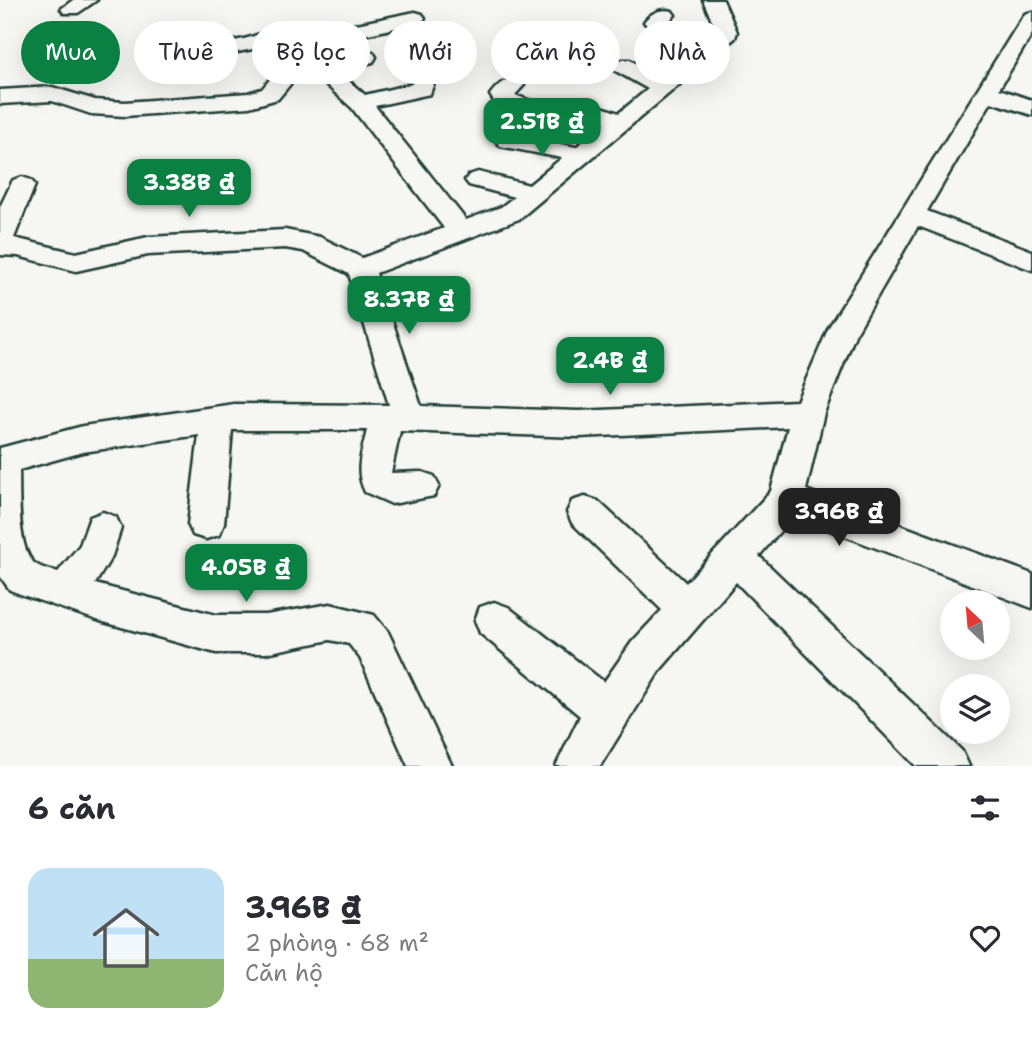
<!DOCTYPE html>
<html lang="vi">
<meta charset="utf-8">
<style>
:root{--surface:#fff;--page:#f2f2f3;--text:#2b2b33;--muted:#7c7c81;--accent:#0b8043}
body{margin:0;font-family:"Shantell Sans",sans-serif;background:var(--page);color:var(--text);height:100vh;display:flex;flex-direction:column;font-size:26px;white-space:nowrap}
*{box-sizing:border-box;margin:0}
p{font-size:23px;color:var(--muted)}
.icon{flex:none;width:38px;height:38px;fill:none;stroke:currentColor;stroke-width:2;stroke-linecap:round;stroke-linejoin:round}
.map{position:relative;height:766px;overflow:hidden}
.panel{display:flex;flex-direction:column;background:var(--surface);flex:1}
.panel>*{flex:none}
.banner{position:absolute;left:21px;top:21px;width:990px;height:63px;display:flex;gap:14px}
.needle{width:46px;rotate:334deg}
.tools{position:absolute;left:940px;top:590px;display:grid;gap:14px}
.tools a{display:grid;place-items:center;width:70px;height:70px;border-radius:50%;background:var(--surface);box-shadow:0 7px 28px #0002;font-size:35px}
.price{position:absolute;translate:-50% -60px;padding:0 16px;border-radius:14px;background:var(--accent);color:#fff;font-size:23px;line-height:46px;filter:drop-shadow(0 2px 4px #0008)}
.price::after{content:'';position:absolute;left:50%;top:42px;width:21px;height:16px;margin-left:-10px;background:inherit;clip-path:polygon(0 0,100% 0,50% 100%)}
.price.on{background:#222;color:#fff}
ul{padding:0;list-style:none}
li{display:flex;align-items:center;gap:21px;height:175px;padding:0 28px}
li span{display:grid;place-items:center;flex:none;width:196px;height:140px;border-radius:21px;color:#555}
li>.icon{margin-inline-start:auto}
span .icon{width:84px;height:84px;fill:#fffc;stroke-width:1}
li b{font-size:30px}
h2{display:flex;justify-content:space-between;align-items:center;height:84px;padding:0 28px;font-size:30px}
.tag{padding:0 24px;border-radius:32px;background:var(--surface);box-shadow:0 7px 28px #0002;font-size:24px;line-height:63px}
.tag.on{background:var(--accent);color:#fff}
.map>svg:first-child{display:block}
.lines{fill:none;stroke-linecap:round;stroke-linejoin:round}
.minor-casing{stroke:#1f3d34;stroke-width:5}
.minor{fill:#f6f6f2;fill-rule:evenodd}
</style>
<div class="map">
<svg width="1032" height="766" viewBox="0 0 1032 766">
<rect width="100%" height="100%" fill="#f6f6f2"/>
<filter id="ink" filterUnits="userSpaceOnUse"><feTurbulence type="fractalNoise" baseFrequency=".0143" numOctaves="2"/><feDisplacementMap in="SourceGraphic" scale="14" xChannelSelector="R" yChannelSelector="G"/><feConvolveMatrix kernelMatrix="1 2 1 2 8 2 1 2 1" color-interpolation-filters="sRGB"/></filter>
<g filter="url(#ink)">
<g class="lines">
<defs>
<path id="minor" d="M73,0H97L78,13H64L61,9Z
M703,0H723L737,32L735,38L519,219L376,273L421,406L579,411L797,401L829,327L1022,18L1025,14L1032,12V34L999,89L1032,100V115L991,102L927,211L1032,251V270L918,226L855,335L824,413L806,490L1032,574V608L793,516L759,556L962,751L969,766H916L736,582L660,670L600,766H556L580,716L480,633L475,620L480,607L494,602L508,607L604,682L632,642L662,610L572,523L567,512L572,501L585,497L598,501L686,583L771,491L788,427L579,437L400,431L391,473L422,472L434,476L439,486L434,496L392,504L365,492C354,470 362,453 367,430H232L224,524L219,535L206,539L193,535L188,524L199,435L83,452L19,470C20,492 16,553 37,565C43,569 52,570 58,572L80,545L90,517L103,512L116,517L121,528L112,556L95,584L216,615H266L330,604L374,615L388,632L452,766H408L360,658L349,644L330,640L266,653H216L100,621L23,595L10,590L0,576V448L83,426L234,404L389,405L349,274L303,251L285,248L148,255L76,271L18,256L0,255V207L13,180L22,177L31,180L35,185L14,238L76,253L148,237L285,230L320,237L362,258L444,228L352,108L313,73L292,82L278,99L249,107L125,116L91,114L52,101L0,104V90L52,87L95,100L125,102L248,93L262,89L276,72L304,62L295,48L280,40L258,48L212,57L205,55L201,51L205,47C218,43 231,42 244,39C267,33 281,21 303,35L415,12L422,14L425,18L422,22L315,46L326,61L365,51L373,52L376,57L373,62L337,71L365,95L412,84L421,61H437L440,66L430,94L375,106L466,220L501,207L514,197L469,185L465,180L469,175L478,172L529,185L562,158L500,146L496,141L500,136L531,117L495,103L490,95C498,84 507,77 521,80L524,85L515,95L553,109L558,117L529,138L576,147L605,123L583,115L580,110L583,105L591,103L619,113L648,89L614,70L611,65L614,60H630L662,78L710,40C689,42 657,39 644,22C650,13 661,8 672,11L675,15L669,21L689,28L715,27Z"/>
</defs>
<use href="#minor" class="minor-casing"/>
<use href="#minor" class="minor"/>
</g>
</g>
</svg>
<div class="tools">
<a><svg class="needle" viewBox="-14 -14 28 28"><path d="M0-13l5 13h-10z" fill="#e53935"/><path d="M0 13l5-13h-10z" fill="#7c7c81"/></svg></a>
<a><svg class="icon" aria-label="layers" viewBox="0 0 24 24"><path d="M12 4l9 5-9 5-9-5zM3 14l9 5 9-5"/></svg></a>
</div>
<b class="price" style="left:542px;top:158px">2.51B ₫</b>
<b class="price" style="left:189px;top:219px">3.38B ₫</b>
<b class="price" style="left:409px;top:336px">8.37B ₫</b>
<b class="price" style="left:610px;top:397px">2.4B ₫</b>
<b class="price on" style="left:839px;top:548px">3.96B ₫</b>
<b class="price" style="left:246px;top:604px">4.05B ₫</b>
<div class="banner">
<a class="tag on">Mua</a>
<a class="tag">Thuê</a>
<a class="tag">Bộ lọc</a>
<a class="tag">Mới</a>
<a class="tag">Căn hộ</a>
<a class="tag">Nhà</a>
</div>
</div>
<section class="panel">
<h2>6 căn<svg class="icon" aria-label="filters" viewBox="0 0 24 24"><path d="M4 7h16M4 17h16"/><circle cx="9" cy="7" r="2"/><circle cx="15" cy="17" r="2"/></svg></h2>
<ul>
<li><span style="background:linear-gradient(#bfe0f5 65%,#8fb573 0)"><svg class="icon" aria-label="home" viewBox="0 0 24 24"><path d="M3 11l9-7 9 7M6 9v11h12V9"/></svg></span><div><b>3.96B ₫</b><p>2 phòng · 68 m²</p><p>Căn hộ</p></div><svg class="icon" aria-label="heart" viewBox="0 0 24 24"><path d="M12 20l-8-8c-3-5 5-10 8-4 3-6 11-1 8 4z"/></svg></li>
</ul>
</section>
